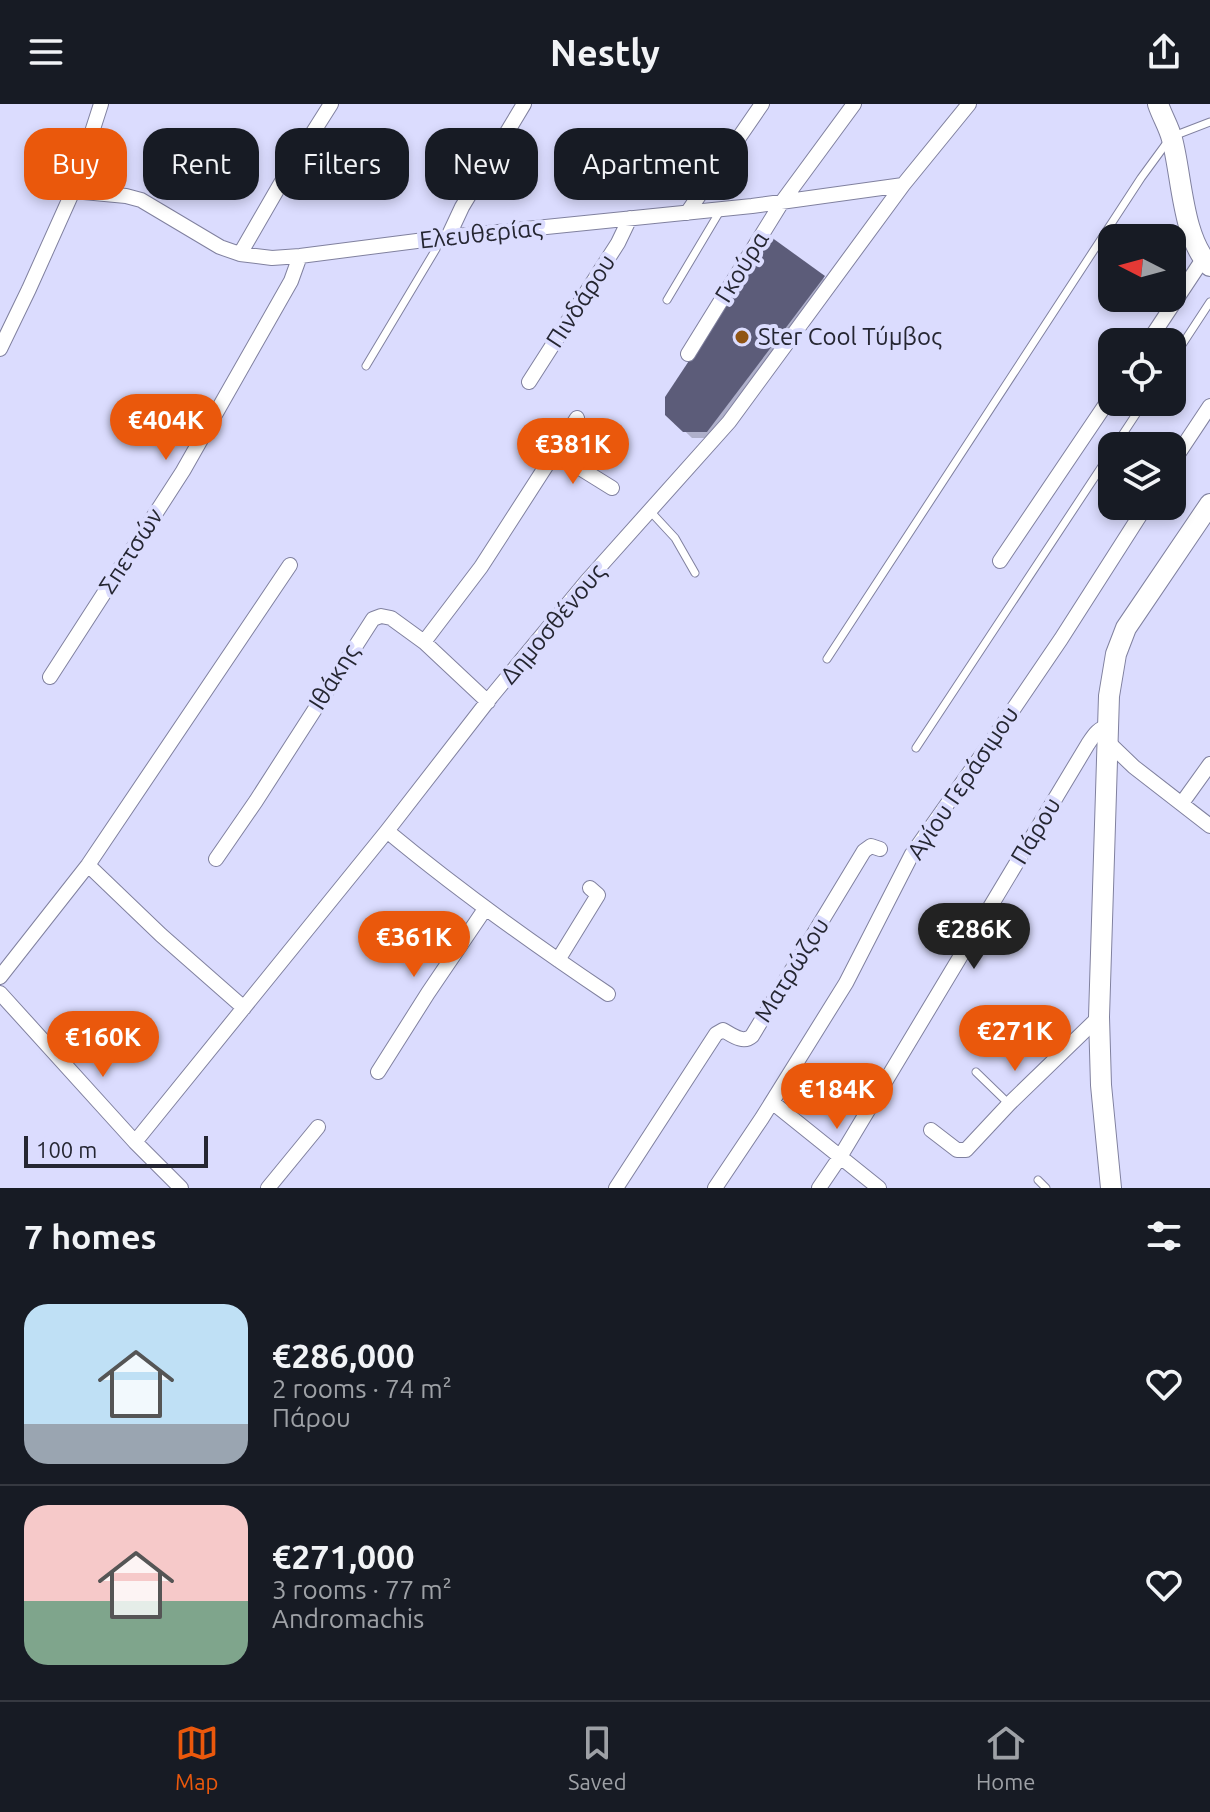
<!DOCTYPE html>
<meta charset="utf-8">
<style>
:root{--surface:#171b24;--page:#20242c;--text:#f1f3f6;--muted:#9ea1a6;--line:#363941;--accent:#ea580c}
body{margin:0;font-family:Ubuntu,sans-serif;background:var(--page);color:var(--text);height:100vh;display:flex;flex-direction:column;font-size:30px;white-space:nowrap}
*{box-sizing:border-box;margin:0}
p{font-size:26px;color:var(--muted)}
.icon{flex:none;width:44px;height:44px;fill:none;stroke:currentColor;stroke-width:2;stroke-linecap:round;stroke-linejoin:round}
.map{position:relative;height:1084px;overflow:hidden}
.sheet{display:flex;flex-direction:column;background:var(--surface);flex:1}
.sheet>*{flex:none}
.banner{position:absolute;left:24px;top:24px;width:800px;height:72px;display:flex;gap:16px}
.needle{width:52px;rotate:276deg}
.buttons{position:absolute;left:1098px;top:120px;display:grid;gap:16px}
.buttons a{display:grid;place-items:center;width:88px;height:88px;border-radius:16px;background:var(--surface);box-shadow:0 4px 12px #0003;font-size:40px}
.scale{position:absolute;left:24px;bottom:20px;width:184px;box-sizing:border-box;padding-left:8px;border:4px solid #252632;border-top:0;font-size:22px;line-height:28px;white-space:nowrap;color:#252632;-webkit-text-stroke:6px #dbdcfe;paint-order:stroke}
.price{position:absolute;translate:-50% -68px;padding:0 18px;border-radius:28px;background:var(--accent);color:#fff;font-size:26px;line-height:52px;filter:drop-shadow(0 2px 4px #0008)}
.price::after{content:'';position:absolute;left:50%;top:48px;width:24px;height:18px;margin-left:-12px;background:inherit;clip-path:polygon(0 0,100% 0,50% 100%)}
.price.on{background:#222;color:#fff}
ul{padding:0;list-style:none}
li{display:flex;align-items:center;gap:24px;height:200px;padding:0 24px}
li+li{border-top:2px solid var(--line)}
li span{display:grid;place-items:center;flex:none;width:224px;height:160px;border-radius:24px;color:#555}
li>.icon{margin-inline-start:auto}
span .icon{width:96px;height:96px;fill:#fffc;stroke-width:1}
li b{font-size:34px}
h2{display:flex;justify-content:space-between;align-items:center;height:96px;padding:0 24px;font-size:34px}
.chip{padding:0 28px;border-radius:24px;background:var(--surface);box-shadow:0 4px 12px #0003;font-size:28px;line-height:72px}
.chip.on{background:var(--accent);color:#fff}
header{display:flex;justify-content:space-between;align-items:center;height:104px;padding:0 24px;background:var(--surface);font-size:36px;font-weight:700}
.menu{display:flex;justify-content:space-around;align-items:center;height:112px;border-top:2px solid var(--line);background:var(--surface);font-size:22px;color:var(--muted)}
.menu a{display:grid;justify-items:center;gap:4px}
.menu .on{color:var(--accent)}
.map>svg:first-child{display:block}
.shadow{fill:#0003}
.building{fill:#5c5c79}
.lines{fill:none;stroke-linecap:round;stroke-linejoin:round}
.lane-casing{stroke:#80819f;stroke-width:9}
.street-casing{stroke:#80819f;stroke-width:16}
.secondary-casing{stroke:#80819f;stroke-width:22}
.lane{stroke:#fff;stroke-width:7}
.street{stroke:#fff;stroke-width:14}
.secondary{stroke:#fff;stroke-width:20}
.poi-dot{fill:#905514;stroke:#dbdcfe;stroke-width:3}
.labels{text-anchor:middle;stroke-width:8;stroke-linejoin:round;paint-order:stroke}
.street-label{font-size:24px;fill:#252632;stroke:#dbdcfe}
.poi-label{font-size:24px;fill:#252632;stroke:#dbdcfe;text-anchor:start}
</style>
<header><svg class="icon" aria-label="menu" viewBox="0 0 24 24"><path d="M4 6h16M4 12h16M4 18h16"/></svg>Nestly<svg class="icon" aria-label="share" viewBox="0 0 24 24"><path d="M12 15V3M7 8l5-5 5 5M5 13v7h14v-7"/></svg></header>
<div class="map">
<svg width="1210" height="1084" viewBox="0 0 1210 1084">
<rect width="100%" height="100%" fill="#dbdcfe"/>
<path class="shadow" d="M823,174L830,180L714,334H692L667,310Z"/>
<path class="building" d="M771,133L825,172L707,328H683L665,311V293Z"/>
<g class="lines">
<defs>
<path id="lane" d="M667,196L720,107
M1172,256L1210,198
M366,262L436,145L438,135
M1115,342L1144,298
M650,407L675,434L695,469
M827,555L1141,74L1171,33L1210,18
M916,644L1112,347
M976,968L1009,1000
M1038,1076L1046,1084"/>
<path id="street" d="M73,87L126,92L141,96L220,143L240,150L272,154L300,152L448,133L752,102L903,81
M687,109L762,0
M448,133L462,103L524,0
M240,150L281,79L331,0
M1148,238L1203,155
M0,245L29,185L73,87L101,0
M688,250L782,98L854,0
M529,278L618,139L630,114
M554,348L612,384
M1172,359L1210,302
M1000,457L1112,291
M424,538L481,463L577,314
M50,573L183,367L291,177L300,152
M1108,638L1134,663L1210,722
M1182,699L1210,660
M387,727C458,786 532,839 608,890
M216,755L256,697L373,515L381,512L391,514L424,538L488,598
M88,761L161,831L244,904
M558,856L598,791L590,784
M0,873L88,761L290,461
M0,889L135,1038L181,1084
M378,968L428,889L485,805
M772,998L879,1084
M931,1026L957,1046H966L1009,1000L1099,913
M135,1038L387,727L491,593L586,478L729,318L903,81L969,0
M268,1084L318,1023
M616,1084L716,930L723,926C732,931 743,940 752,932L864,747L871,742L880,745
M715,1084L762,1014L846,879L912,750L991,638L1061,535L1146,402
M819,1084L840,1053L1088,640C1094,631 1098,624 1109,622"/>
<path id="secondary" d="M1158,0C1162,12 1169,23 1172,35C1182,72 1182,134 1210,162
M1111,1084L1101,981L1099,913L1109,592L1116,550L1126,524L1210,400"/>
</defs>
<use href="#lane" class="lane-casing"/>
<use href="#street" class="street-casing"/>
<use href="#secondary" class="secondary-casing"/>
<use href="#lane" class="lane"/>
<use href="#street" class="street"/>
<use href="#secondary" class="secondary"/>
</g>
<circle class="poi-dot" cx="742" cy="233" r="8"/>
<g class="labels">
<g class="street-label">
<text transform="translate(481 130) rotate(-6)" y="8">Ελευθερίας</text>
<text transform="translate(742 163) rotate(-58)" y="8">Γκούρα</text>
<text transform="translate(581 197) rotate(-57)" y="8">Πινδάρου</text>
<text transform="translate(131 447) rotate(-57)" y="8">Σπετσών</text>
<text transform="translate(553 520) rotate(-50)" y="8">Δημοσθένους</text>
<text transform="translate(334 573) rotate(-58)" y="8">Ιθάκης</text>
<text transform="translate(963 679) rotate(-56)" y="8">Αγίου Γεράσιμου</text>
<text transform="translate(1036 727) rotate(-59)" y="8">Πάρου</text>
<text transform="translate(792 866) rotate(-58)" y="8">Ματρώζου</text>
</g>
<g class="poi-label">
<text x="758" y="241">Ster Cool Τύμβος</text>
</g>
</g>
</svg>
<div class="buttons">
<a><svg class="needle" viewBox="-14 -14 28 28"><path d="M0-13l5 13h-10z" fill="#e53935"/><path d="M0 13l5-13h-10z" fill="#9ea1a6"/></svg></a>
<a><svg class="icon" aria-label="locate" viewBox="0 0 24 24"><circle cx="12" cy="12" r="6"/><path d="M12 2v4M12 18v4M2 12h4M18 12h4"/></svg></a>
<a><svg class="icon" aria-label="layers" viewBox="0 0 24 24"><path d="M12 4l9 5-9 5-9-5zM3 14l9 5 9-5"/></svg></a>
</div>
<div class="scale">100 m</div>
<b class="price" style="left:166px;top:358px">€404K</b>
<b class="price" style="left:573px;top:382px">€381K</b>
<b class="price on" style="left:974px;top:867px">€286K</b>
<b class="price" style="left:414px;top:875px">€361K</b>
<b class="price" style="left:1015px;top:969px">€271K</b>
<b class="price" style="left:103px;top:975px">€160K</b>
<b class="price" style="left:837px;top:1027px">€184K</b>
<div class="banner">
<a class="chip on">Buy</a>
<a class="chip">Rent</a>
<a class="chip">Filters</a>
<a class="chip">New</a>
<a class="chip">Apartment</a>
</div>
</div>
<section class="sheet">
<h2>7 homes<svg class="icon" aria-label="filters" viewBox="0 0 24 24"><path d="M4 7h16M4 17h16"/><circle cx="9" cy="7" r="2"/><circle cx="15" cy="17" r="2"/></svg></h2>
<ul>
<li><span style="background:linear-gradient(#bfe0f5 75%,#9aa5b1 0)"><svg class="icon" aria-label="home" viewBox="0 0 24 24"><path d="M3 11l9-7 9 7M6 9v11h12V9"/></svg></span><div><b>€286,000</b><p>2 rooms · 74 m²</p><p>Πάρου</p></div><svg class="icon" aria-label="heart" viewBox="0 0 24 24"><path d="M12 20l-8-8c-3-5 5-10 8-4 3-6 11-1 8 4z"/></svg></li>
<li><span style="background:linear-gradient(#f6c9c9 60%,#7fa58c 0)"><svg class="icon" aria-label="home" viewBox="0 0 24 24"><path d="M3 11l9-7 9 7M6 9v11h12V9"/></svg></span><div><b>€271,000</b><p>3 rooms · 77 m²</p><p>Andromachis</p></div><svg class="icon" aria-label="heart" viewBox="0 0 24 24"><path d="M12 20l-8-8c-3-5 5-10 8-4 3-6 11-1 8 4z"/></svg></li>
</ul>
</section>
<nav class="menu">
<a class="on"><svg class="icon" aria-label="map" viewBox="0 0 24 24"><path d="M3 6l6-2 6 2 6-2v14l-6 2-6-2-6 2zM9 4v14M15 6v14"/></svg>Map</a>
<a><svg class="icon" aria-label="saved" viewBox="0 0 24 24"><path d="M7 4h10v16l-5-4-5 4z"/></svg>Saved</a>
<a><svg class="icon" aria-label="home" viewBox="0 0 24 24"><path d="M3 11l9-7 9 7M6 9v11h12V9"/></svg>Home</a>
</nav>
